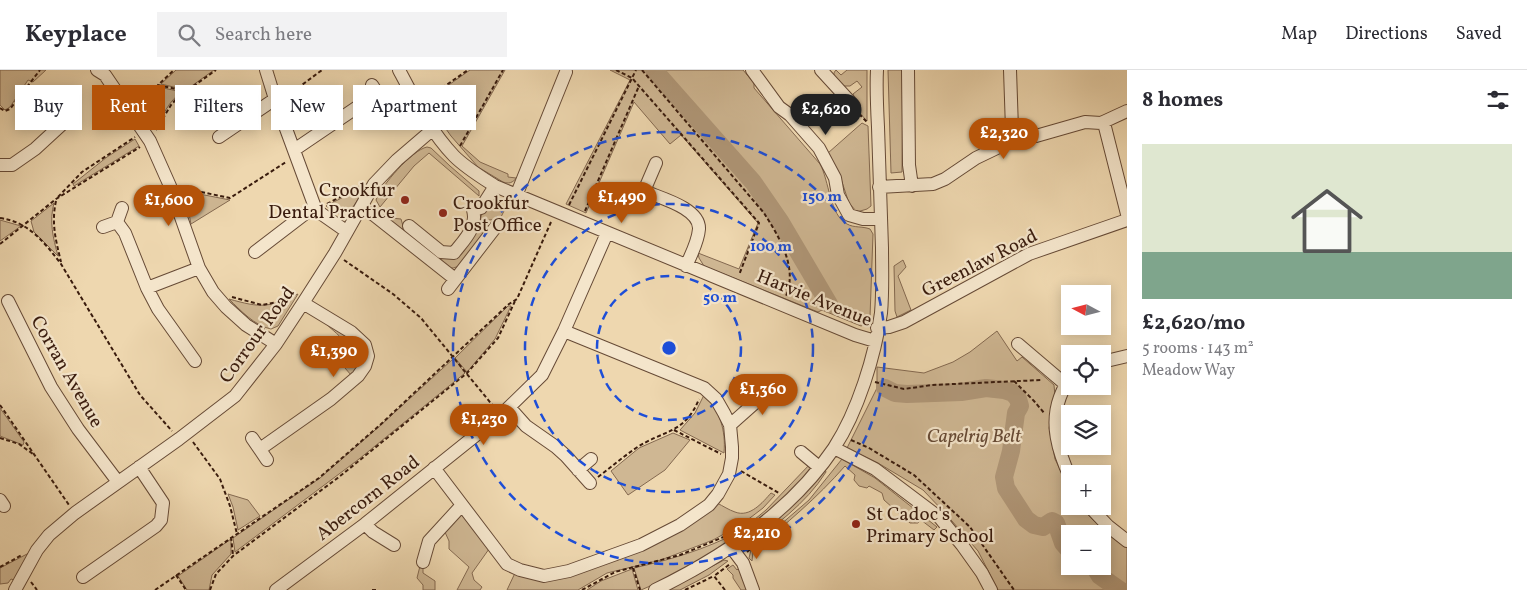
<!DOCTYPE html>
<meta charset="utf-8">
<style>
:root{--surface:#fff;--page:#f2f2f3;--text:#2b2b33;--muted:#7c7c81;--line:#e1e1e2;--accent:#b45309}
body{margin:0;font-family:Vollkorn,serif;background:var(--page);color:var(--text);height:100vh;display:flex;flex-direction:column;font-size:19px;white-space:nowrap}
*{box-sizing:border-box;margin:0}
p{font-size:16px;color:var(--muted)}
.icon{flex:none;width:28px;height:28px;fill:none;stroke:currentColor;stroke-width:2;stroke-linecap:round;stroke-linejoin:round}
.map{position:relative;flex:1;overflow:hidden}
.panel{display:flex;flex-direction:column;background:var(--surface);width:400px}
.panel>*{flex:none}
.banner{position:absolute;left:15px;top:15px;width:475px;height:45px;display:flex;gap:10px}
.needle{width:32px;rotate:277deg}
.controls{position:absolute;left:1061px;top:215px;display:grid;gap:10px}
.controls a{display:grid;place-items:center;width:50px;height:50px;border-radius:0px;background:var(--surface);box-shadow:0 2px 12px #0003;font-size:25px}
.price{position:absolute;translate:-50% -42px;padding:0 11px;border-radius:18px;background:var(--accent);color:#fff;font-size:16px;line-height:32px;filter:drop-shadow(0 1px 2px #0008)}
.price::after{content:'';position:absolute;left:50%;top:30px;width:15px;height:11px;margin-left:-8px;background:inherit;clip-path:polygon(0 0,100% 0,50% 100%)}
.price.current{background:#222;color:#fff}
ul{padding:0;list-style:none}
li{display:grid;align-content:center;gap:10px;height:265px;padding:0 15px}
li span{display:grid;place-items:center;height:155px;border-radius:0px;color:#555}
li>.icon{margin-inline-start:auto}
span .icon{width:90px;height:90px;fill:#fffc;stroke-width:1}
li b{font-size:21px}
h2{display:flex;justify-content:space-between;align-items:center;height:60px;padding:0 15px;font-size:21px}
.pill{padding:0 18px;border-radius:0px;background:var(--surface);box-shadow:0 2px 12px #0003;font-size:18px;line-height:45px}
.pill.current{background:var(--accent);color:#fff}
header{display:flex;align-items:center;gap:30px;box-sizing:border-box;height:70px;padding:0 25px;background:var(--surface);border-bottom:1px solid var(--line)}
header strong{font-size:24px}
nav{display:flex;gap:28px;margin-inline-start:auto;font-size:18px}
.search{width:350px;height:45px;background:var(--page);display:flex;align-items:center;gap:12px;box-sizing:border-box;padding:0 18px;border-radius:0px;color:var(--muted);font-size:19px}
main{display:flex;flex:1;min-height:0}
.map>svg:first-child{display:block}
.green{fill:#cfb793;stroke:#846950;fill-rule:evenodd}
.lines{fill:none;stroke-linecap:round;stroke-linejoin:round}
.river{stroke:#b09778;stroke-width:18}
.minor-casing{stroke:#664a36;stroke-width:14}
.path{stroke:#391b0d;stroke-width:2;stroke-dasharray:4 2.5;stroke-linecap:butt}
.minor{stroke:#f4e5cb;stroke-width:12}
.ring{fill:none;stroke:#1d4ed8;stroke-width:2.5;stroke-dasharray:9 6}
.poi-dot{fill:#8f2418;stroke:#f4e5cb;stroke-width:2}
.labels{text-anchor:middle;stroke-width:4.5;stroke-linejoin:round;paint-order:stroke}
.poi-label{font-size:19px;fill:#391b0d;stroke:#f4e5cb;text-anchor:start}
.street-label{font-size:19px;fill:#391b0d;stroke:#f4e5cb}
.park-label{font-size:19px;font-style:italic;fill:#664a35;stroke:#f4e5cb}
.centre{fill:#1d4ed8;stroke:#f4e5cb;stroke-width:2.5}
.ring-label{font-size:15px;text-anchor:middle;font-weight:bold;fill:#1d4ed8;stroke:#f4e5cb;stroke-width:4.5;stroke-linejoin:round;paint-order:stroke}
</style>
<header>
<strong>Keyplace</strong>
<div class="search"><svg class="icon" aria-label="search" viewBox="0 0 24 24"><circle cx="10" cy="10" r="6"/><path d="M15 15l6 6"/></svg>Search here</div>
<nav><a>Map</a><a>Directions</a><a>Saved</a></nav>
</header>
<main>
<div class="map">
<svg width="1127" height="520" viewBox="0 0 1127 520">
<rect width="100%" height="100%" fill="#eed7af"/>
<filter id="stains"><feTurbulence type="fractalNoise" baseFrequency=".004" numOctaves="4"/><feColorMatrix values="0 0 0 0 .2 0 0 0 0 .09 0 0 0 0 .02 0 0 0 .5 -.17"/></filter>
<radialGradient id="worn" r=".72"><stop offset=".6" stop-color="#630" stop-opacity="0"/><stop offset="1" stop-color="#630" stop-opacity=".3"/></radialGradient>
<path class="green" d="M0,0H46L33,12L28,10L10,37L5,40L0,35Z
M176,0H214L186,20L161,14Z
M470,0H505L462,76L480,92L508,104V107L516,108L519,105C514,111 511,115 503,112L478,97L451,66L426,31Z
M610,0H743L754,13V18L820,94C829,110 830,146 847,154C854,158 862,156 870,159L873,164L870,247L866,254L861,256L822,240L818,242L704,196L699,188L698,183L739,199L758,153L681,65L670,74L634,32L586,143L566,134L630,10Z
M836,0L841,5L847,0H867V51L857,40L861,36L855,29L853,24L862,17L857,11L850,16H843C838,12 830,6 836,0Z
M888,0H903L902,102L891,103Z
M159,17L182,22C169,30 162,47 155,60L143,39Z
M862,53L868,56L871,136L867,139L857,142L849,133L840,106L828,83Z
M135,69L139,76L74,116L73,114L107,87Z
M427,77L431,78L450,96L479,121V126L429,83L414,96L380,137L376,130C381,116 412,80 427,77Z
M365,116C360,124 353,144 341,144C336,144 331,139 326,136Z
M179,120L230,130L191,154L186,128L181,126Z
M54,133C49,151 53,168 58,186L34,162L31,151Z
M492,135L505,139L500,149L489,150L490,160C479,174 466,201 447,198L388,154L391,148L401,149L403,156L442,186L460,183L477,162L482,143Z
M0,150L21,156L0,171Z
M903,190L906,197L898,206L911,240L897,247L895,241L894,196Z
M298,224L278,256L271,259C255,256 240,240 229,229C261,238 268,238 298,224Z
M508,236H511L495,269L467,302L455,288Z
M327,251C337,258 370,276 362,293C360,297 354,301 351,305L345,298C360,280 339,266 326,254Z
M997,261L1017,291L1022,287L1054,315L1055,326L1049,358L1055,389L1070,420V436H1081C1093,453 1110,464 1127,476V520H998L978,481L945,443L923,420L878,393L847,378L877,318V297L924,303L953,292L970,282ZM1070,464H1102V496H1070Z
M454,288L465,303L359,389L235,482L233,468L320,408L382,354Z
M704,325C720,340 726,361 724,383L680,360L695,343Z
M0,338L24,372L23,375L0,366Z
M673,363L690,370L665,400L628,425L611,401L639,378Z
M842,389L875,408L937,457L934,460L921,450L918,453H910L884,430L882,423L869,416L867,418L859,416L854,410L855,405L845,396C817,428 786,454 753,481L752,491L749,488L751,480L809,430Z
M811,393V397C794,422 768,443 744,462L743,459L766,440Z
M825,399L826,402C806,434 774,456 745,479L748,473L783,443Z
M771,423L775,425L763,438L742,454L713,470L661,490L607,503L578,520H507L515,503L559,509L717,433C723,436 729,440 735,442C750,448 763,432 771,423Z
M228,424L248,430L260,446L238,460L233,437Z
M461,444L489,479L472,503L474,510L482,517L480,520H457L469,497L449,479V471L444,460Z
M739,462L740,464L738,466L673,506L641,520L634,498C673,489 703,480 739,462Z
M231,469V484L212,505L209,520H187L178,506Z
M29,483L14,510L11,509L8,513L0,514V498Z
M724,490L728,491L709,505L680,520H667Z
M421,492L423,494V503L435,511V520H423V515L417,508Z
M733,495L737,500L739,498L747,520H741L733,508V505L727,499Z
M632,499L638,520H587L601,511Z"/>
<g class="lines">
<path class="river" d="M654,0L753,112L780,151L829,234
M885,318L895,323L907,324L961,322L986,318L1004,320L1013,323L1018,329L1020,336L1016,343L1011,381L1004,407L1006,418L1026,449L1034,455L1043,457L1052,451L1056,453L1063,473L1070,481
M1094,496L1100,506L1120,520"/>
<defs>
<path id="minor" d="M97,0L105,5L150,71L170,116L199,198L213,222L226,237L246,255L276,274
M266,0L275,29L316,140L346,161
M399,0C415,30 430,61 454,86C466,98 481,107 495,116L855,265L875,271
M752,0L779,37L790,45L819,78L835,108L838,125L849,145L863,149H881
M821,0L854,36
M908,0L909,95L912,116
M1010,0L1012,59L1014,66
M372,15L383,32
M1104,53L1127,144
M219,67L275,29
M294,80L378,23
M0,95H12L35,79L72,45
M879,117L933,114L945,109L976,88L1003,75L1014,66H1036L1085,52L1101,53L1127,41
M644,121L656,93
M516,126L566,2
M639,134L644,121C660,128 700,138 699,159C698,172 691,185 686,196
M361,139L374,145L455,209
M117,152L125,163L147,218L158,239L195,291
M409,156L441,182L454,183C464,170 478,157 473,140L481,138L495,116
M103,157L117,152L122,138
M255,182L306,143L316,140
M147,218L199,198
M448,219L498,154
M8,231L51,317L78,359L118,412
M877,258L889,257L904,252L1029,184L1127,150
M1018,274L1065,314
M1102,292L1127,286
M1070,310C1064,315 1063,320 1060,327C1050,354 1058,381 1070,407
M509,337L526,356L556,377L566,386L590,413
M730,355L775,315
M252,368L267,390
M834,378L875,399L940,448L962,475L982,503L991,520
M260,379L331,329L358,306L365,296L368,286L365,275L351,262L303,233
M801,382L819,397
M434,398L507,494L520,500L544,506L569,501L641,475L680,455L709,435L718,424L729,404L732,388V377L730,355L724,343L716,329L704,318L564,261
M578,400L591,389
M0,430L4,436
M1089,436L1108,456L1127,471
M365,454L373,462L394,475
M731,477L743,493L753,520
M423,492L429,471L462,435
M83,507L156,456L161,450L163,433L139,397
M15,520L37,480L49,465L75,443L179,369L235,326L276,274L303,233L335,183L374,114L397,90L432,60
M276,520L365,454L501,345L542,305L564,261L607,163
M655,520C723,487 791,442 834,378C858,341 875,286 881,243C883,221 882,199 882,178C881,138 879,97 878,57C877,38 876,19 877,0"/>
</defs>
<use href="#minor" class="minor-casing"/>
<path class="path" d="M616,0L632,8L759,153L739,205
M642,0L764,143C779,167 798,197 786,226
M158,15L185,21
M287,26L322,0
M426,29L468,0
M0,38L5,41L10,39L40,0
M141,39L158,15L174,0
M859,44L868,53
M156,60L171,35L178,27L216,0
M460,76L503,0
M182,118L230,128L286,92
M58,127L82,102L135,67
M56,131C51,153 56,171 61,192
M327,134L360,116
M569,135L636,0
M585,141L639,16
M0,148C29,152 44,172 61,194L140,325L172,361
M0,174L56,129L140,77
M344,190L393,224L421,248L494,337
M232,227L262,235L278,232L294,225
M1014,311L1034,331L1045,344
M875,312L904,319L932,315L1041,310
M0,335L69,435
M674,360L721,384
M0,368L19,374L33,384
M851,370L869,378L914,405L970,457L1014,520
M193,372L220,409L230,436L237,464
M741,401L779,423
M598,407C611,397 623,387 636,378C663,360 685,364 699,329
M231,467L233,485
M747,482L756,474
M0,497L22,485
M633,498L640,520
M176,505L186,520
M31,512L37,520
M155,520L319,408L380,355L509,234L517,229L551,152
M210,520L216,504L233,486L339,407L467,303L498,268L515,231
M372,520H377
M582,520L615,502L680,485L726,466
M685,520L714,506
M725,520L714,506L730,494"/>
<use href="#minor" class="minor"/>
</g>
<g class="ring">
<circle cx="669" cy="278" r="72"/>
<circle cx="669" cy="278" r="144"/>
<circle cx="669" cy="278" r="216"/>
</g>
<g class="poi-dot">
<circle cx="405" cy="130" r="5"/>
<circle cx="443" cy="143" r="5"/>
<circle cx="856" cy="454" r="5"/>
</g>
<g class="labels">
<g class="poi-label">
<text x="395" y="126" text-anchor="end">Crookfur<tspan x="395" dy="22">Dental Practice</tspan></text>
<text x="453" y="139">Crookfur<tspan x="453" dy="22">Post Office</tspan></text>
<text x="866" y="450">St Cadoc's<tspan x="866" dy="22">Primary School</tspan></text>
</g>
<g class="street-label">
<text transform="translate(979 192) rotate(-27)" y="7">Greenlaw Road</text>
<text transform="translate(815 227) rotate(22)" y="7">Harvie Avenue</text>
<text transform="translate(256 264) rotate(-54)" y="7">Corrour Road</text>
<text transform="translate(68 301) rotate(60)" y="7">Corran Avenue</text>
<text transform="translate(367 427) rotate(-38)" y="7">Abercorn Road</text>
</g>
<g class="park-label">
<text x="974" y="372">Capelrig Belt</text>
</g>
</g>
<circle cx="669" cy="278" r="8" class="centre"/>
<g class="ring-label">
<text x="822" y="131">150 m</text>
<text x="771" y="181">100 m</text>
<text x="720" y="232">50 m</text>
</g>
<rect width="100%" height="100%" filter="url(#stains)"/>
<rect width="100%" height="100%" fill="url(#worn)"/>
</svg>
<div class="controls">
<a><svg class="needle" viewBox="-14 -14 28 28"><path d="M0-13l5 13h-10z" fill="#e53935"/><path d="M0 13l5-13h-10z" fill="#7c7c81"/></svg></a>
<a><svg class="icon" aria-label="locate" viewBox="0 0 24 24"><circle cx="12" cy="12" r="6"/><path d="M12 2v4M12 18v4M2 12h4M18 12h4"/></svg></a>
<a><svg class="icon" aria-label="layers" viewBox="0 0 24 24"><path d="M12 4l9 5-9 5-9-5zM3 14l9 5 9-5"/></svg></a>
<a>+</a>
<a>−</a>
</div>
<b class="price current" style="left:826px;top:66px">£2,620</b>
<b class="price" style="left:1004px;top:90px">£2,320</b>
<b class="price" style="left:622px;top:154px">£1,490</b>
<b class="price" style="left:169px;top:157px">£1,600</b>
<b class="price" style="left:334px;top:308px">£1,390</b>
<b class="price" style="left:763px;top:346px">£1,360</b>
<b class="price" style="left:484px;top:376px">£1,230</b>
<b class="price" style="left:757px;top:490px">£2,210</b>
<div class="banner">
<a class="pill">Buy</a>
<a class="pill current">Rent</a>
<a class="pill">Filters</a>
<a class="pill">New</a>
<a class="pill">Apartment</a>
</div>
</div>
<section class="panel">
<h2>8 homes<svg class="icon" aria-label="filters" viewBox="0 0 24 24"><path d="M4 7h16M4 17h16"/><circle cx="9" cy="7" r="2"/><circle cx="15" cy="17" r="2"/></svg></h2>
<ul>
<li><span style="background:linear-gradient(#dfe7d0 70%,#7fa58c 0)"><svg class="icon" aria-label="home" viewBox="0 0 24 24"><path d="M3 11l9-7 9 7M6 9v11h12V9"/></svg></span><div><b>£2,620/mo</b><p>5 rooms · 143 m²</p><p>Meadow Way</p></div></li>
</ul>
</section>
</main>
